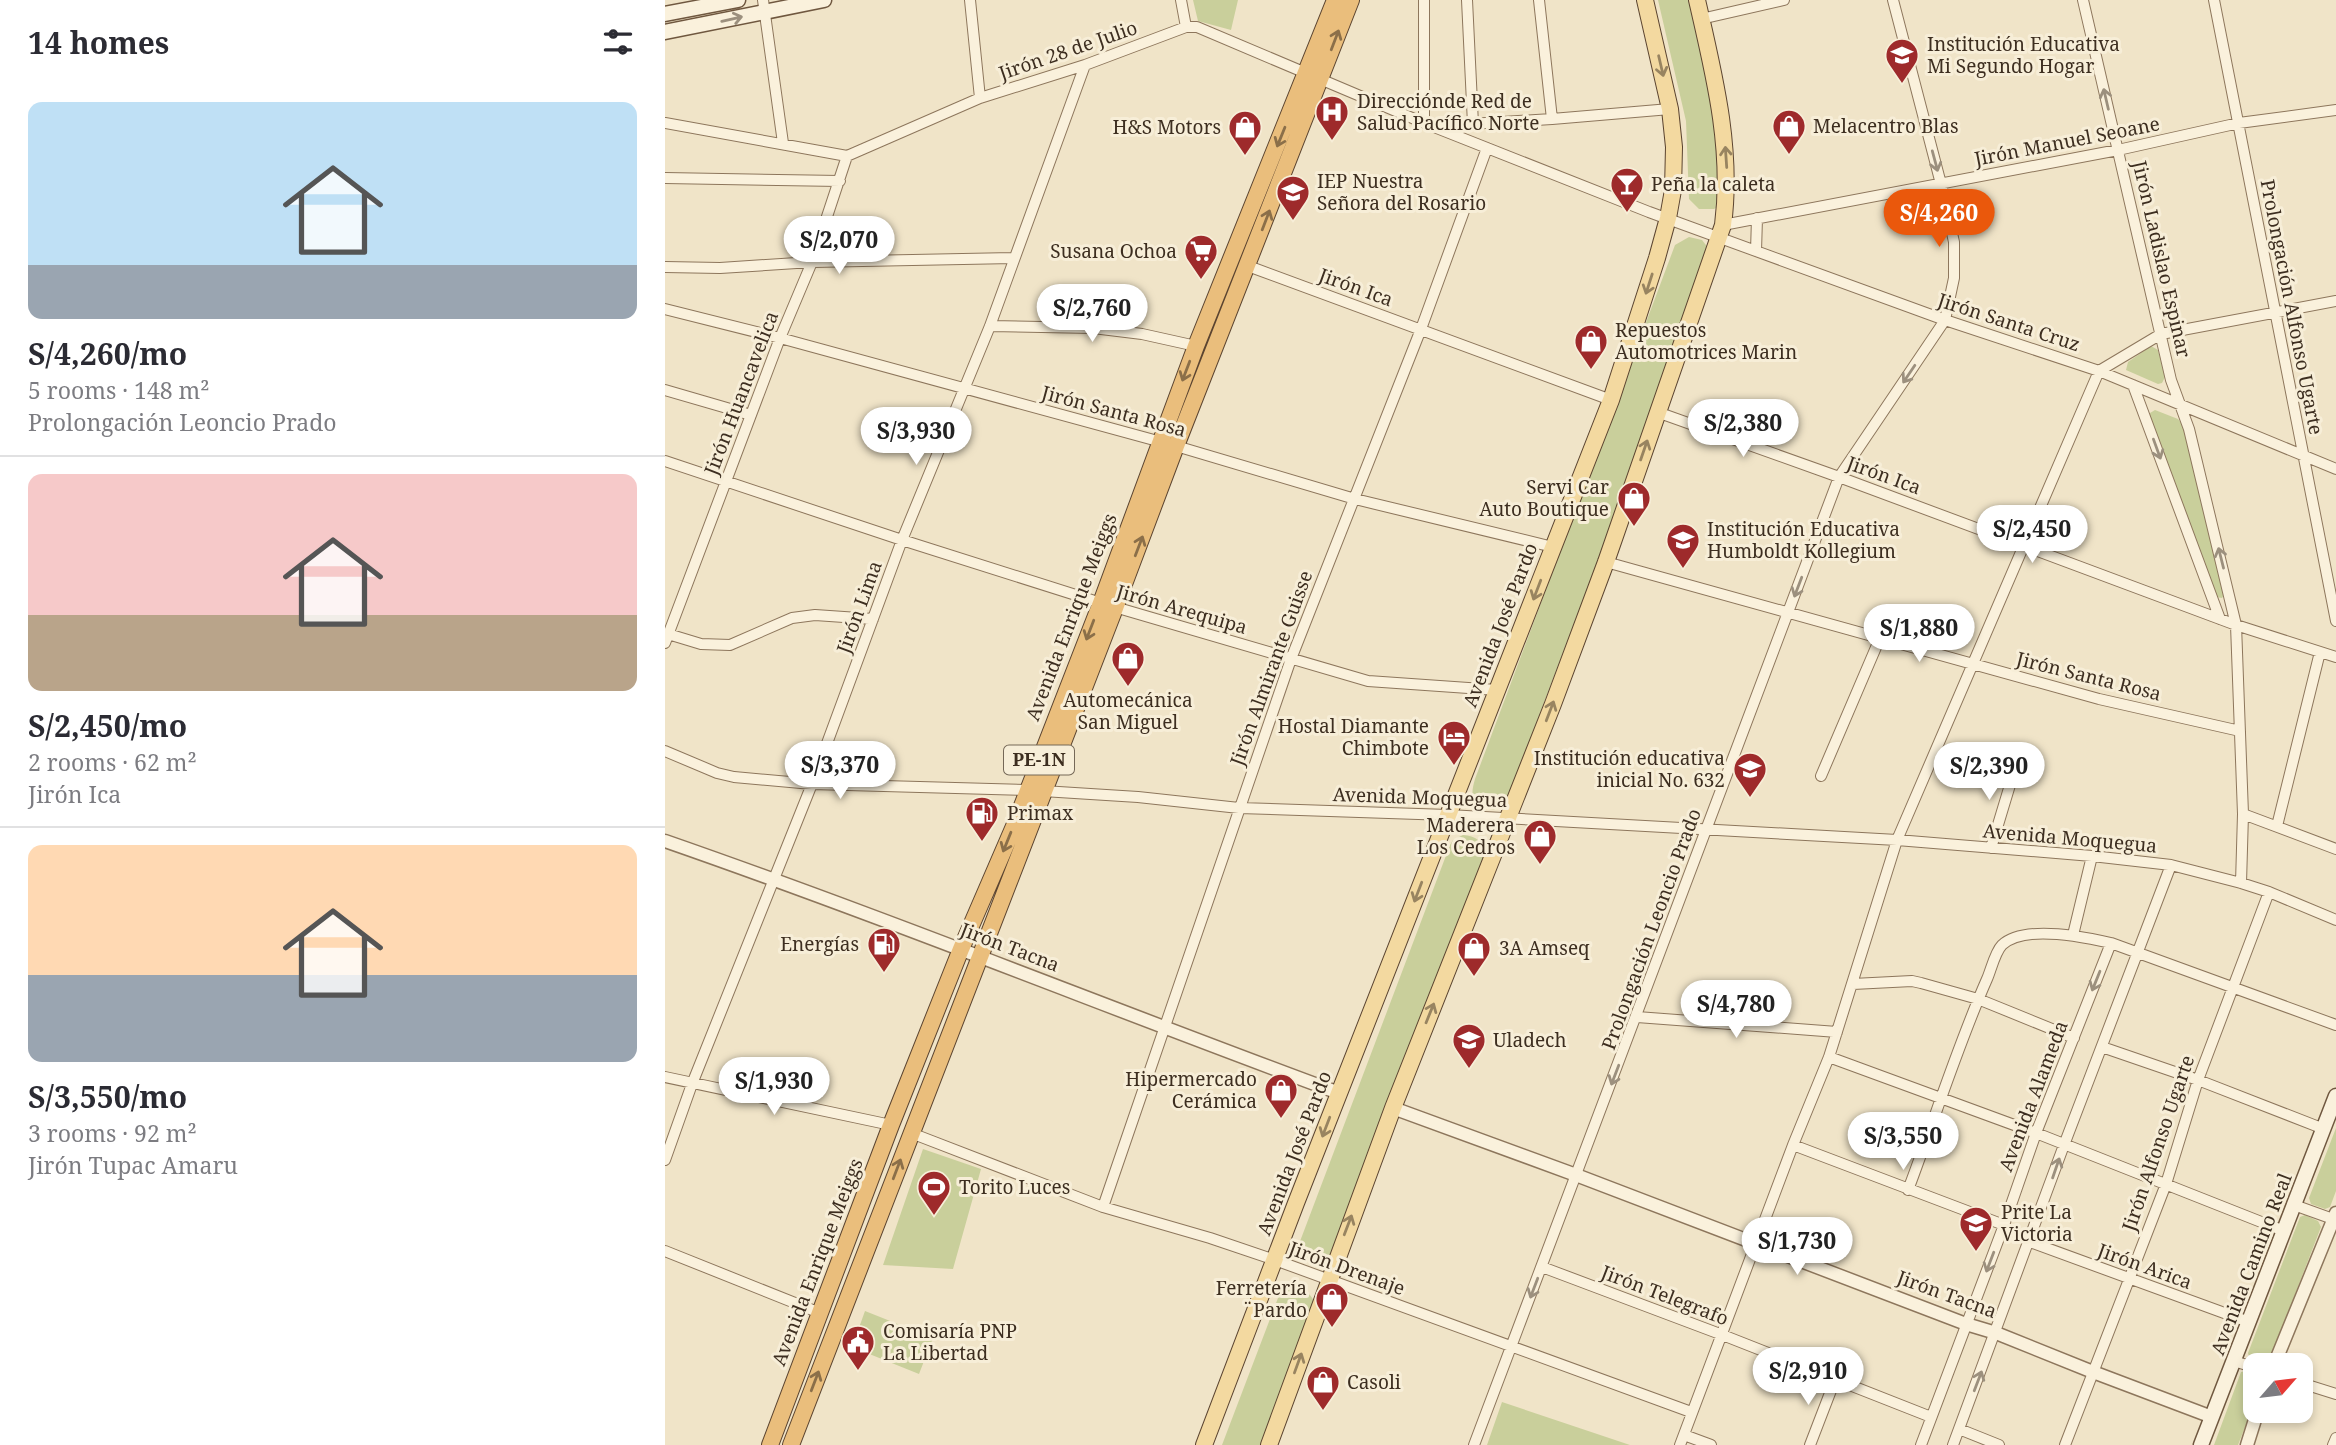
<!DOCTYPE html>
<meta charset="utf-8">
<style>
:root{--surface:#fff;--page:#f7f7f7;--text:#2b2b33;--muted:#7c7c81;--line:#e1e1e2;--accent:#ea580c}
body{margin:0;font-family:"Noto Serif",serif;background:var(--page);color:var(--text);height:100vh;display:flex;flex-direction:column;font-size:26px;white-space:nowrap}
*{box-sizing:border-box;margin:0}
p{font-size:23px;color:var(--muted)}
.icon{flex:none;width:38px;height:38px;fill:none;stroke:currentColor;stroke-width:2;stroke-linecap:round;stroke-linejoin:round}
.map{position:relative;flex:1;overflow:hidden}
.sheet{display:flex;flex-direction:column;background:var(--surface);width:665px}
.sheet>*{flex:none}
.needle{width:46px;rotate:62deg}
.buttons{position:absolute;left:1578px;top:1353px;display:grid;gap:14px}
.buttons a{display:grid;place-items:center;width:70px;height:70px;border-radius:14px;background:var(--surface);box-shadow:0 4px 10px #0003;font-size:35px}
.price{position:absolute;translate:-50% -60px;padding:0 16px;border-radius:24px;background:#fff;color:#222;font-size:23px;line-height:46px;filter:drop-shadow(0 2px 4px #0008)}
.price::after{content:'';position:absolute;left:50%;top:42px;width:21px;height:16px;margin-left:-10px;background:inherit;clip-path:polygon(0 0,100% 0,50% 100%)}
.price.current{background:var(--accent);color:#fff}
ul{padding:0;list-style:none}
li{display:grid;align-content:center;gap:14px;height:371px;padding:0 28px}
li+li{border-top:2px solid var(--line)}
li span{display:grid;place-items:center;height:217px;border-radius:14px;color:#555}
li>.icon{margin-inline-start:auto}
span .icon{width:126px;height:126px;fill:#fffc;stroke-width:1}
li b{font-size:30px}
h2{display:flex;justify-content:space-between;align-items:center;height:84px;padding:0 28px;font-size:30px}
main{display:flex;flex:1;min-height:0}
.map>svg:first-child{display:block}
.green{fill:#c9cf9b}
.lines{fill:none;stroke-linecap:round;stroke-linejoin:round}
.minor-casing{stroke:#8d765c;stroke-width:12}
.tertiary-casing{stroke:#8d765c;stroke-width:15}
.secondary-casing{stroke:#6f573f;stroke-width:17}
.primary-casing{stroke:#5b4430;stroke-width:18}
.trunk-casing{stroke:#5b4430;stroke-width:18}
.minor{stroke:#faf1dc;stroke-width:10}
.tertiary{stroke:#faf1dc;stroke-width:12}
.secondary{stroke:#faf1dc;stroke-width:14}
.primary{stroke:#f3d9a0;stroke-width:16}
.trunk{stroke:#eabe7c;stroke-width:16}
.oneway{stroke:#9c907e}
.oneway2{stroke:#8b6f49}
.oneway3{stroke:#988460}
.labels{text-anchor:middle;stroke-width:6;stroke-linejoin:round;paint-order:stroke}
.shield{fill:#f7eed8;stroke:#756857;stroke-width:2}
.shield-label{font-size:18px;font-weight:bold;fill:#3d2e20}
.poi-label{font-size:19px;fill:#3d2e20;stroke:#f7eed8;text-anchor:start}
.street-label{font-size:19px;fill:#3d2e20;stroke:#f7eed8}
</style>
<main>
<section class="sheet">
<h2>14 homes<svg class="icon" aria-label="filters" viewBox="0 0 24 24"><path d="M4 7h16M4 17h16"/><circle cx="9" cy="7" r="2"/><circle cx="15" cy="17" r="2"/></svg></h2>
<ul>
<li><span style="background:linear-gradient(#bfe0f5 75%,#9aa5b1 0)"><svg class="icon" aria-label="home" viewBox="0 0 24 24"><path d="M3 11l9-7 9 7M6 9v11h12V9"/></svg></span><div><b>S/4,260/mo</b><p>5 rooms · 148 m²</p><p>Prolongación Leoncio Prado</p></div></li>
<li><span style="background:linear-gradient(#f6c9c9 65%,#b9a48a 0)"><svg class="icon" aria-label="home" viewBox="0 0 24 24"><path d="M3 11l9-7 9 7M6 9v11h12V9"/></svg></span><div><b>S/2,450/mo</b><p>2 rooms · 62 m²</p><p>Jirón Ica</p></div></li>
<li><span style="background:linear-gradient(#ffd9b3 60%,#9aa5b1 0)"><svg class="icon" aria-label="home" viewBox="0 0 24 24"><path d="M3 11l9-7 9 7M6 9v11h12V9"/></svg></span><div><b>S/3,550/mo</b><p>3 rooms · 92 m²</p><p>Jirón Tupac Amaru</p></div></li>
</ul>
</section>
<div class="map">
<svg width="1671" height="1445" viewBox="0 0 1671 1445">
<rect width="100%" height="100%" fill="#f0e4c8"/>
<path class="green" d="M528,0H573L566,30L533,21Z
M993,0H1028L1052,106L1054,206L1049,209H1034L1024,199L1021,121Z
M1024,237L1037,240L1044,249L942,537L842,800L829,810C808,806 804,799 810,779L1010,245Z
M1486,346L1493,350L1500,377L1497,383L1493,384L1461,370L1463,362Z
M1490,410L1513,419L1518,425L1561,592L1557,598L1551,597L1484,419L1485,413Z
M798,835C810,836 819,841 821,853L664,1262C649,1268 634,1262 634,1244L785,845L788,840Z
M1671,1128V1191L1665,1207L1660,1209L1646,1204L1644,1198Z
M258,1149L316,1169L288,1269L218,1265Z
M1640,1215L1653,1221L1656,1227L1604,1362L1598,1364L1585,1360L1583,1353L1635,1217Z
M622,1288C635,1286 643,1290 649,1301L597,1445H557L613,1298L617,1292Z
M200,1311L268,1338L254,1374L187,1347Z
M1581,1371L1591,1375V1399L1573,1445H1549L1576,1372Z
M837,1402L965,1445H822Z"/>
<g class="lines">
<defs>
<path id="minor" d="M98,0L118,143
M305,0L315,98
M516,0L521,27
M759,0V123
M802,0L808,124
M874,0L887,119
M1418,0L1506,380L1524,429L1571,625L1578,814L1576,883
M1549,0L1671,621
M1036,19L1119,0
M0,123L182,156L315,98L420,65L521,27H532L759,123L984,212L1280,320L1434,371L1671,469
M772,126L887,119L1005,109
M0,178L175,181
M1058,225L1453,150L1574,123L1671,110
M1091,251L1092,218
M583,266L946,400
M0,267L55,268L147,262L348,258
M0,309L115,338L511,446L690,499L888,547
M325,326L428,328L477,334L531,346
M1468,385L1555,619
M0,390L86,415
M992,412L1174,477L1571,625L1671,657
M0,461L237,540L436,603L703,681L832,690
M941,562L1434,699L1575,731
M3,634L36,644L65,645L127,618L150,615L208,619
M0,643L115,338L147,262L182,156
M0,751L52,773L69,777L147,784L362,790L473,797L574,808L783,815L1232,840L1427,856L1506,865L1576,883L1604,892L1671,920
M1156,776L1215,638
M1578,814L1671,849
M1612,826L1655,652
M1326,848L1351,765
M1408,935L1427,856
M1188,984L1247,981L1256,983L1313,999L1409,1038
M972,1017L1172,1032
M1437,1047L1533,1080L1659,1129
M1164,1057L1371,1133L1619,1231
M0,1077L226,1125
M246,1133L438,1207L545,1238L610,1260L1026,1412
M1128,1145L1339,1225
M0,1160L27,1084L147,784L237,540L325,326L420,65
M1243,1190C1269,1121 1292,1047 1322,979C1326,970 1330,952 1337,945C1359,924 1420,937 1446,943
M1629,1205L1671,1220
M438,1207L626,659L756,329L822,148
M1365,1242L1584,1322
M0,1251L155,1313
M877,1267L1055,1334L1266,1417
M1569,1361L1591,1368
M1636,1383L1671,1394
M1294,1429L1334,1445
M1019,1435L1046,1445
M809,1445L1174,477L1280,320L1289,278V242L1276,184L1228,0
M1015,1445L1128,1145L1164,1057L1232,840L1434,371L1496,334L1671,301
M1145,1445L1170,1380
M1256,1445L1339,1225L1371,1133L1446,943L1671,1025
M1288,1445L1399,1145L1506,865
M1400,1445L1501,1184L1533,1080L1604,892
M1668,1445L1671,1438"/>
<path id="tertiary" d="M0,841C227,920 449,1010 674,1093
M728,1108L911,1175L1301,1324L1331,1333L1428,1372L1547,1417
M1609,1365L1671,1213
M1582,1445L1593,1410"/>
<path id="secondary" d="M0,14L73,0
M0,32L159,0
M1536,1445L1671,1096"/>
<path id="primary" d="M539,1445L631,1203L946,400L992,258L1003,218L1008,190L1009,147L1005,109L980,0
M604,1445L728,1108L888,704L941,562L1058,225C1068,149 1049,74 1032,0"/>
<path id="trunk" d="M105,1445L226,1125L296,949L350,824L436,603L531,346L670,0
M126,1445L450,608L511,446L686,0"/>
</defs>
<use href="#minor" class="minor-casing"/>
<use href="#tertiary" class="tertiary-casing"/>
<use href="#secondary" class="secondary-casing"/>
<use href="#primary" class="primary-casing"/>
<use href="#trunk" class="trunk-casing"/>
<use href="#minor" class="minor"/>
<use href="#tertiary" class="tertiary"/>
<use href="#secondary" class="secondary"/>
<use href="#primary" class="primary"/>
<use href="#trunk" class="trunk"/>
</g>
<defs><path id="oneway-shaft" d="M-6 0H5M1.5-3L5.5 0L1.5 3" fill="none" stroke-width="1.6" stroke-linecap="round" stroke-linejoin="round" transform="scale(1.75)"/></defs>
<g class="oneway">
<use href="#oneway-shaft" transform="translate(67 19) rotate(-13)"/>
<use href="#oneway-shaft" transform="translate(1441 99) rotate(-103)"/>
<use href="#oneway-shaft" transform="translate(1270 161) rotate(75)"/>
<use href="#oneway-shaft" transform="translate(1244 374) rotate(124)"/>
<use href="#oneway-shaft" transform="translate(1492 449) rotate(70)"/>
<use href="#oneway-shaft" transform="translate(1556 558) rotate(-104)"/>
<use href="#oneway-shaft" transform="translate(1133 587) rotate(111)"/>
<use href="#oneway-shaft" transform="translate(1431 981) rotate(112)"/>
<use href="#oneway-shaft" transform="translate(950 1075) rotate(111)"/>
<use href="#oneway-shaft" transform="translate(1391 1168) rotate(-71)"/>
<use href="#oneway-shaft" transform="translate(1325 1262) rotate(111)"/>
<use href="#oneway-shaft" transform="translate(869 1288) rotate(111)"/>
<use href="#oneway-shaft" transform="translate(1313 1381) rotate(-69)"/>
</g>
<g class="oneway2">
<use href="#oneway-shaft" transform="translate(670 40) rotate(-69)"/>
<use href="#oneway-shaft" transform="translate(616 137) rotate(112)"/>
<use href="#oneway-shaft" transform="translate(601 220) rotate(-69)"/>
<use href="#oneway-shaft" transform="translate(521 371) rotate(111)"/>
<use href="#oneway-shaft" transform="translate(474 546) rotate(-69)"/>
<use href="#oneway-shaft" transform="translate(425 630) rotate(111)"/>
<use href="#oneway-shaft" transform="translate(342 842) rotate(112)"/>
<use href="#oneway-shaft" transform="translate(232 1169) rotate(-69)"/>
<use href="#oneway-shaft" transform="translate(150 1381) rotate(-69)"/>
</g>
<g class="oneway3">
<use href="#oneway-shaft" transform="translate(996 66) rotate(77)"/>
<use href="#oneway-shaft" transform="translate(1061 157) rotate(-94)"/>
<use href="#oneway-shaft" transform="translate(984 284) rotate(108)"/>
<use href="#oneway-shaft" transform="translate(979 450) rotate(-71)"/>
<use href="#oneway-shaft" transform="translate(872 590) rotate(111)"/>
<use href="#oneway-shaft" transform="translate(885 711) rotate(-69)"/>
<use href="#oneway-shaft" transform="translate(753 892) rotate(111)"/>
<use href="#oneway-shaft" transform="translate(765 1013) rotate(-68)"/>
<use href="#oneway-shaft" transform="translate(661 1127) rotate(111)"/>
<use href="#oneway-shaft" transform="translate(683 1225) rotate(-69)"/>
<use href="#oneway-shaft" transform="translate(633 1363) rotate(-70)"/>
</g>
<defs>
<symbol id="school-pin" viewBox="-11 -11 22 30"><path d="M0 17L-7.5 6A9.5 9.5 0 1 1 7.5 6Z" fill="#9e2a2b" stroke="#f7eed8"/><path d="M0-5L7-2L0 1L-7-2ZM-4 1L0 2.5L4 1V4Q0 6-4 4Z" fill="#fff"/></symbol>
<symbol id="hospital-pin" viewBox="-11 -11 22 30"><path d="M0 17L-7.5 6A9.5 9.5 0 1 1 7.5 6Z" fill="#9e2a2b" stroke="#f7eed8"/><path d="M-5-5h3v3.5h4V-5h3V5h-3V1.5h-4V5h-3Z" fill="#fff"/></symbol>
<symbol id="shop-pin" viewBox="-11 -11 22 30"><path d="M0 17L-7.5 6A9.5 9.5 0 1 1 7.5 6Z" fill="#9e2a2b" stroke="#f7eed8"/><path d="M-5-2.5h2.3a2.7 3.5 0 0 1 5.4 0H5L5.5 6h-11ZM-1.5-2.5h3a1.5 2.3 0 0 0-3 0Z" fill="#fff"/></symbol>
<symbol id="bar-pin" viewBox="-11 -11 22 30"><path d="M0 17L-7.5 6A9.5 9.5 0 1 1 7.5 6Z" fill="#9e2a2b" stroke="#f7eed8"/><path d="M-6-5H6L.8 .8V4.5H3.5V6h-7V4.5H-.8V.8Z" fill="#fff"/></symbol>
<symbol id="supermarket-pin" viewBox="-11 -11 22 30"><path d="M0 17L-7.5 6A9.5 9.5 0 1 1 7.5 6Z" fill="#9e2a2b" stroke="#f7eed8"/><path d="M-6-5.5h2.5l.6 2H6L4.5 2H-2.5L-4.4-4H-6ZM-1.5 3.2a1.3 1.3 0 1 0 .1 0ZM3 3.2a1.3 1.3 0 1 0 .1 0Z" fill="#fff"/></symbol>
<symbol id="hotel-pin" viewBox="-11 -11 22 30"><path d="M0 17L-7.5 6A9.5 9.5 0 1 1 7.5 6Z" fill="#9e2a2b" stroke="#f7eed8"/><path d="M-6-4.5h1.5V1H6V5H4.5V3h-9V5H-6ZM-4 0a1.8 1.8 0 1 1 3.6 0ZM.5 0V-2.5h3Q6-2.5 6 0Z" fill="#fff"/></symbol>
<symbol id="fuel-pin" viewBox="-11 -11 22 30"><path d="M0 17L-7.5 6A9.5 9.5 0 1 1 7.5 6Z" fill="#9e2a2b" stroke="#f7eed8"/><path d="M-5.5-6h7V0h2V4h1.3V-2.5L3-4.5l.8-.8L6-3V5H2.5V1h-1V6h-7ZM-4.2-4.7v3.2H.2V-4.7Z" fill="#fff"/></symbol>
<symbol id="university-pin" viewBox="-11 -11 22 30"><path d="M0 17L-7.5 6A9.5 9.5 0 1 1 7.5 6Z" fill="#9e2a2b" stroke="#f7eed8"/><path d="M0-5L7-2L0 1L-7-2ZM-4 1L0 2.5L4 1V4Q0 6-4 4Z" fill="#fff"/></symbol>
<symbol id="stadium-pin" viewBox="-11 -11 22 30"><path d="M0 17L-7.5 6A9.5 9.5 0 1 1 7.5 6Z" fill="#9e2a2b" stroke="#f7eed8"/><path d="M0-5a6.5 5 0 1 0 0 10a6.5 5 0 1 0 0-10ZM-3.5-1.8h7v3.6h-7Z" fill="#fff"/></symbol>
<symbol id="civic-pin" viewBox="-11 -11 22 30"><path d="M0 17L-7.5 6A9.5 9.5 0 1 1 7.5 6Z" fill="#9e2a2b" stroke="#f7eed8"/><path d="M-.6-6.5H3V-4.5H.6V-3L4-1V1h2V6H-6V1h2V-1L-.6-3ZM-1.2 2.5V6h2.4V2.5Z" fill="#fff"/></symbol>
</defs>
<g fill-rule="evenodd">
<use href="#school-pin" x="1218" y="36" width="38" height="52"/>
<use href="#hospital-pin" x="648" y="93" width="38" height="52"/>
<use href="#shop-pin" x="1105" y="107" width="38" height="52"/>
<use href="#shop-pin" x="561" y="108" width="38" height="52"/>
<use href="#bar-pin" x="943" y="165" width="38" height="52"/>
<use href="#school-pin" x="609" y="173" width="38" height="52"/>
<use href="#supermarket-pin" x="517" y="232" width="38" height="52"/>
<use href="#shop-pin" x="907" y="322" width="38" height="52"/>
<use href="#shop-pin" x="950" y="479" width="38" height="52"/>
<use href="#school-pin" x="999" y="521" width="38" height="52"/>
<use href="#shop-pin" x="444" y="639" width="38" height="52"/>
<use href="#hotel-pin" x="770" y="718" width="38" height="52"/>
<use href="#school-pin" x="1066" y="750" width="38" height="52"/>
<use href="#fuel-pin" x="298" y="794" width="38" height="52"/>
<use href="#shop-pin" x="856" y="817" width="38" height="52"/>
<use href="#fuel-pin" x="200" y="925" width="38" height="52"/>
<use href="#shop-pin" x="790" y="929" width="38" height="52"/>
<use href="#university-pin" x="785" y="1021" width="38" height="52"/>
<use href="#shop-pin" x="597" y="1071" width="38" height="52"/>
<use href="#stadium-pin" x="250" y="1168" width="38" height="52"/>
<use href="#school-pin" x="1292" y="1204" width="38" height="52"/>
<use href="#shop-pin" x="648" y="1280" width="38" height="52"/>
<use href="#civic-pin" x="174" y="1323" width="38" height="52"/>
<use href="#shop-pin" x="639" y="1363" width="38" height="52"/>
</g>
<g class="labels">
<rect class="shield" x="339" y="745.5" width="70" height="29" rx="5"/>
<g class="shield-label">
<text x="374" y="766">PE-1N</text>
</g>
<g class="poi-label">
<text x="1262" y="51">Institución Educativa<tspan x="1262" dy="22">Mi Segundo Hogar</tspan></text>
<text x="692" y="108">Direcciónde Red de<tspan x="692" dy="22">Salud Pacífico Norte</tspan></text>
<text x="1148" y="133">Melacentro Blas</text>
<text x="556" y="134" text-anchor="end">H&amp;S Motors</text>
<text x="652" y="188">IEP Nuestra<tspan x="652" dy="22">Señora del Rosario</tspan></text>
<text x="986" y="191">Peña la caleta</text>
<text x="512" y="258" text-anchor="end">Susana Ochoa</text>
<text x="950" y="337">Repuestos<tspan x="950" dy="22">Automotrices Marin</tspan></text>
<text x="944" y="494" text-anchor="end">Servi Car<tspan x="944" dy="22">Auto Boutique</tspan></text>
<text x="1042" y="536">Institución Educativa<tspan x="1042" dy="22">Humboldt Kollegium</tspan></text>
<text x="463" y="707" text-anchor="middle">Automecánica<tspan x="463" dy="22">San Miguel</tspan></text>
<text x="764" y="733" text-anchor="end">Hostal Diamante<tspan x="764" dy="22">Chimbote</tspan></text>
<text x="1060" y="765" text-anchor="end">Institución educativa<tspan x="1060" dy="22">inicial No. 632</tspan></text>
<text x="342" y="820">Primax</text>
<text x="850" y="832" text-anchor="end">Maderera<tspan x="850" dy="22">Los Cedros</tspan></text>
<text x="194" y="951" text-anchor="end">Energías</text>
<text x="834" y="955">3A Amseq</text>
<text x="828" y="1047">Uladech</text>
<text x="592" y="1086" text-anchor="end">Hipermercado<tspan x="592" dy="22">Cerámica</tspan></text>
<text x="294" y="1194">Torito Luces</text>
<text x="1336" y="1219">Prite La<tspan x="1336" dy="22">Victoria</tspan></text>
<text x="642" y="1295" text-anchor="end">Ferretería<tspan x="642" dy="22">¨Pardo</tspan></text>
<text x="218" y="1338">Comisaría PNP<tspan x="218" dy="22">La Libertad</tspan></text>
<text x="682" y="1389">Casoli</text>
</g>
<g class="street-label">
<text transform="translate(403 50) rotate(-19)" y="7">Jirón 28 de Julio</text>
<text transform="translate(1402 141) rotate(-11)" y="7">Jirón Manuel Seoane</text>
<text transform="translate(1497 259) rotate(77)" y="7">Jirón Ladislao Espinar</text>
<text transform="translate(691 287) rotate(20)" y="7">Jirón Ica</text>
<text transform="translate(1627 307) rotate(79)" y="7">Prolongación Alfonso Ugarte</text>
<text transform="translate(1344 322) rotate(18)" y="7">Jirón Santa Cruz</text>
<text transform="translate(76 393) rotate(-69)" y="7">Jirón Huancavelica</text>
<text transform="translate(449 411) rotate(15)" y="7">Jirón Santa Rosa</text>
<text transform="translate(1219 475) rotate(20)" y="7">Jirón Ica</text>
<text transform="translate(194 607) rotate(-70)" y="7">Jirón Lima</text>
<text transform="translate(517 609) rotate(16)" y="7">Jirón Arequipa</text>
<text transform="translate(406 617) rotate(-69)" y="7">Avenida Enrique Meiggs</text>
<text transform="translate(835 625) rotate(-69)" y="7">Avenida José Pardo</text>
<text transform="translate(606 668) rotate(-70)" y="7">Jirón Almirante Guisse</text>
<text transform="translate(1424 676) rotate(14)" y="7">Jirón Santa Rosa</text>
<text transform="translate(755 797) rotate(2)" y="7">Avenida Moquegua</text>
<text transform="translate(1405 838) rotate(5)" y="7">Avenida Moquegua</text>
<text transform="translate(986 929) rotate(-70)" y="7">Prolongación Leoncio Prado</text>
<text transform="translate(345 947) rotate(21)" y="7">Jirón Tacna</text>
<text transform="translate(1368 1096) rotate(-69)" y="7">Avenida Alameda</text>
<text transform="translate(1493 1143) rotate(-71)" y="7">Jirón Alfonso Ugarte</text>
<text transform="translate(629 1153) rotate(-69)" y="7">Avenida José Pardo</text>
<text transform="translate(152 1262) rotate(-69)" y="7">Avenida Enrique Meiggs</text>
<text transform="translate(1586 1264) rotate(-69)" y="7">Avenida Camino Real</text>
<text transform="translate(1480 1266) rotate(20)" y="7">Jirón Arica</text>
<text transform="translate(682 1268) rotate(20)" y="7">Jirón Drenaje</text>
<text transform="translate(1282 1294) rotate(20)" y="7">Jirón Tacna</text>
<text transform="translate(1000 1295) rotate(21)" y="7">Jirón Telegrafo</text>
</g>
</g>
</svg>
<div class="buttons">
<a><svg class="needle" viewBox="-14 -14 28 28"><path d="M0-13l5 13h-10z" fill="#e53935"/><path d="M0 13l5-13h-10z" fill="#7c7c81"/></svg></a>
</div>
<b class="price current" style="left:1274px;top:249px">S/4,260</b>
<b class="price" style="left:174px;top:276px">S/2,070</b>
<b class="price" style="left:427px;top:344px">S/2,760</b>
<b class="price" style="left:1078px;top:459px">S/2,380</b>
<b class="price" style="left:251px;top:467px">S/3,930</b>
<b class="price" style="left:1367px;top:565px">S/2,450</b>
<b class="price" style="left:1254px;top:664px">S/1,880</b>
<b class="price" style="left:175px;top:801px">S/3,370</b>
<b class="price" style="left:1324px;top:802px">S/2,390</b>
<b class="price" style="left:1071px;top:1040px">S/4,780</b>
<b class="price" style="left:109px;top:1117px">S/1,930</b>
<b class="price" style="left:1238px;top:1172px">S/3,550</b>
<b class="price" style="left:1132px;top:1277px">S/1,730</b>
<b class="price" style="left:1143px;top:1407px">S/2,910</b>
</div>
</main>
